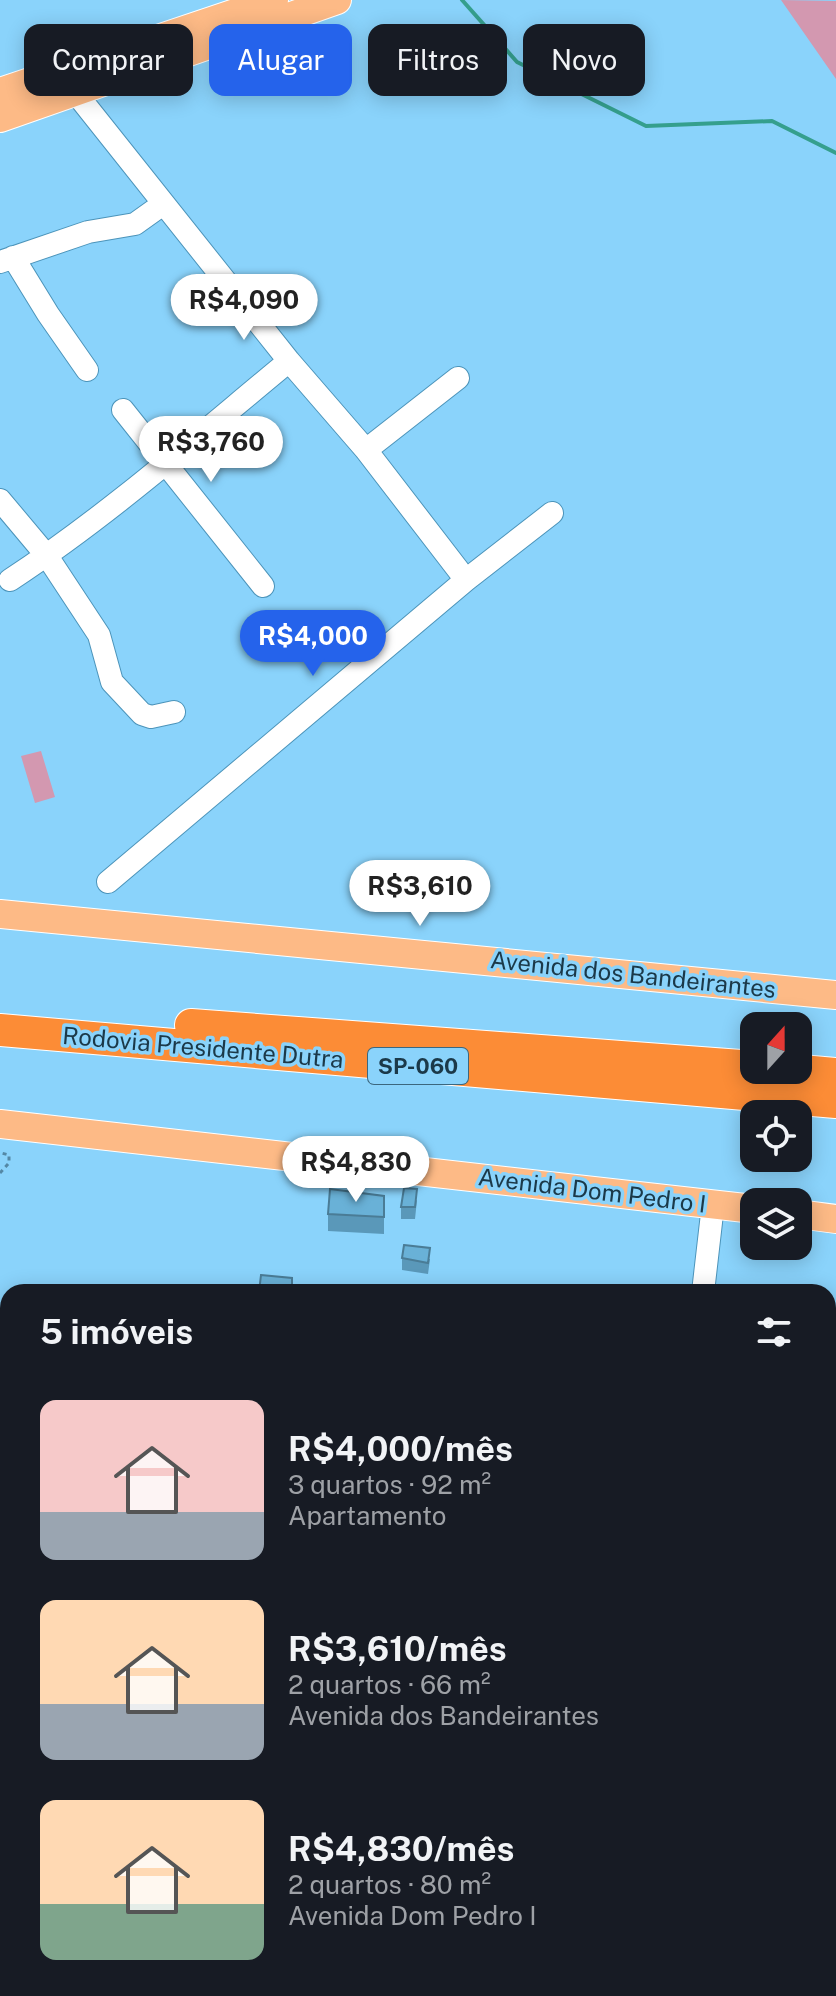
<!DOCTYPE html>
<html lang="pt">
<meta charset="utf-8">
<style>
:root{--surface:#171b24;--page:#242831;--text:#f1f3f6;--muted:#9ea1a6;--accent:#2563eb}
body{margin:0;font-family:"Public Sans",sans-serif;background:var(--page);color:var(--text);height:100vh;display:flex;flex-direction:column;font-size:30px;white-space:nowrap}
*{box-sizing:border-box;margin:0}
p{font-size:26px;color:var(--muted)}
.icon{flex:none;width:44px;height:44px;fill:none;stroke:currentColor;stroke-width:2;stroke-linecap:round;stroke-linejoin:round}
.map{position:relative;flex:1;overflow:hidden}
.sheet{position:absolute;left:0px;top:1284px;width:836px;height:712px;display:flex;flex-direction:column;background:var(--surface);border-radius:24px 24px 0 0;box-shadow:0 4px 20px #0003}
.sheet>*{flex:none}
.hud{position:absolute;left:24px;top:24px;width:788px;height:72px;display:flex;gap:16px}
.needle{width:52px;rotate:21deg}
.controls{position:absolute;left:740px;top:1012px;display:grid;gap:16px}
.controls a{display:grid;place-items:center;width:72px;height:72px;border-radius:16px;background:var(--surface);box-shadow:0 4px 20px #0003;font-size:40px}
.price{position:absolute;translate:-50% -68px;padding:0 18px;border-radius:28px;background:#fff;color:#222;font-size:26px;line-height:52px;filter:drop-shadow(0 2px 4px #0008)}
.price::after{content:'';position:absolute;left:50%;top:48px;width:24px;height:18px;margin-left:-12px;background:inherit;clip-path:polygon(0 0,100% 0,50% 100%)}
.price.current{background:var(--accent);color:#fff}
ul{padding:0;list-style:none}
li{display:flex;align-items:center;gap:24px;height:200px;padding:0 40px}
li span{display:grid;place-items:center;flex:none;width:224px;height:160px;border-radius:16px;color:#555}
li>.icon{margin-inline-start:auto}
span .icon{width:96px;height:96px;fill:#fffc;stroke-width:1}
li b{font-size:34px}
h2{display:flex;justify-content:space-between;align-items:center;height:96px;padding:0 40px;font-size:34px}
.tag{padding:0 28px;border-radius:16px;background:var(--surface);box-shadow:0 4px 20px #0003;font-size:28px;line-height:72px}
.tag.current{background:var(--accent);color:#fff}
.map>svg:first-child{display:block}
.green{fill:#d398b0}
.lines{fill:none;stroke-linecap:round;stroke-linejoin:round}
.stream{stroke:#359f8d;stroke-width:4}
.minor-casing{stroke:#4c94ba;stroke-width:24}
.major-casing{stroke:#fff;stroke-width:30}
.highway-casing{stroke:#fff;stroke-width:34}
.path{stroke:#5488a5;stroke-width:3;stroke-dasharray:4 4;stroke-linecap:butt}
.minor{stroke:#fff;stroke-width:22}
.major{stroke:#fdba86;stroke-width:28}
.highway{stroke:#fc8c36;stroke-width:32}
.wall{fill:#5a98b9}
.shaded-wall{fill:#4a7c96}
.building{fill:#69b1d7;stroke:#4a7c96;stroke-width:2}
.labels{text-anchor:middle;stroke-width:7;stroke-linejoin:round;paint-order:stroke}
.shield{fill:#8ad3fb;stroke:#3c677e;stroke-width:2}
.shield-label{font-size:22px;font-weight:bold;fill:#1b3949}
.street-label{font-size:24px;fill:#1b3949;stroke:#8ad3fb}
</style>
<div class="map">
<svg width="836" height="1996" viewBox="0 0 836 1996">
<rect width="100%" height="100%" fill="#8ad3fb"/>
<path class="green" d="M781,0L836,1V79Z
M41,751L55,797L35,803L21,756Z"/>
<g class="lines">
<path class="stream" d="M462,0L517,62L646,126L772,121L836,153"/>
<defs>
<path id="minor" d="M67,82L289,361L366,450L466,580
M13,257L48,314L87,370
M0,262L88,232L135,224L163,204
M123,410L263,586
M366,450L458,378
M0,500L47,556L99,635L112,682L142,714L151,717L174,712
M10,580C109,515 198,436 289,361
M108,882L466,580L552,513
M703,1292L713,1205
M433,1988L435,1996
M626,1988L628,1996"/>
<path id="major" d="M0,92L274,0
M0,118L337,0
M0,914L836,995
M0,1124L754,1209
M798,1214L836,1219"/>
<path id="highway" d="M191,1025L754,1067
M0,1030L836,1102
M790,1070L836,1074"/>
</defs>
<use href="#minor" class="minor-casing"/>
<use href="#major" class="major-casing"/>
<use href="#highway" class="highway-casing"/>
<path class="path" d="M0,1173L9,1163V1155L1,1153"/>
<use href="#minor" class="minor"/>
<use href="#major" class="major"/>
<use href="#highway" class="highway"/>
</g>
<path class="wall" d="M384,1196V1234L328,1231V1214Z
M417,1200L415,1219H401V1207Z
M402,1258L430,1259L428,1274L402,1270Z
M8,1506V1614L1,1613V1591L8,1557L2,1555V1533Z"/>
<path class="shaded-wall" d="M8,1722V1738L0,1775V1759Z"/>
<path class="building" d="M404,1188L417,1189L415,1207H401Z
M330,1189L384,1196V1217L328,1214Z
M404,1245L430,1248L428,1263L402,1258Z
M261,1275L292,1278V1289L313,1292H259Z
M440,1288L484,1292H440Z
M8,1506V1535L2,1533Z
M8,1556V1592L1,1591Z
M8,1661V1722L0,1759V1697Z"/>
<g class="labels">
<rect class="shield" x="368" y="1048" width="100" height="36" rx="6"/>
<g class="shield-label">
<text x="418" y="1074">SP-060</text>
</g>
<g class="street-label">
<text transform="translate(633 975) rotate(6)" y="8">Avenida dos Bandeirantes</text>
<text transform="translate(203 1048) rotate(5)" y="8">Rodovia Presidente Dutra</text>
<text transform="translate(592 1191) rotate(7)" y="8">Avenida Dom Pedro I</text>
</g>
</g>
</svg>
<div class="controls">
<a><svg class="needle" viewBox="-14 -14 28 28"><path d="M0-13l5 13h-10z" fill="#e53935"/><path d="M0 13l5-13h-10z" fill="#9ea1a6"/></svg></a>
<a><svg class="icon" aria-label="locate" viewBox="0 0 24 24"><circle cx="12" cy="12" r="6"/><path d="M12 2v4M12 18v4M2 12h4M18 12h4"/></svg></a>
<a><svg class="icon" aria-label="layers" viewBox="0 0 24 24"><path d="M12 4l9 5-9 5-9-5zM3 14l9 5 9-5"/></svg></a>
</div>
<b class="price" style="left:244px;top:342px">R$4,090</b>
<b class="price" style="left:211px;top:484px">R$3,760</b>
<b class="price current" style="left:313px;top:678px">R$4,000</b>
<b class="price" style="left:420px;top:928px">R$3,610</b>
<b class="price" style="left:356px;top:1204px">R$4,830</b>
<div class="hud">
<a class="tag">Comprar</a>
<a class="tag current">Alugar</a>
<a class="tag">Filtros</a>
<a class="tag">Novo</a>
</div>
<section class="sheet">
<h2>5 imóveis<svg class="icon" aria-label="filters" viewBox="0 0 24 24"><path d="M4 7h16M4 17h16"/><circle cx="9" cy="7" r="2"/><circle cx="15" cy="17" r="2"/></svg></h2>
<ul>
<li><span style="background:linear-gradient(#f6c9c9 70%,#9aa5b1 0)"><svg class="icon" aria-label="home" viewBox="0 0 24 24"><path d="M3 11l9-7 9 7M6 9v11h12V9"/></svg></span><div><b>R$4,000/mês</b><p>3 quartos · 92 m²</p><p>Apartamento</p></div></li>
<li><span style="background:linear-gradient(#ffd9b3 65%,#9aa5b1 0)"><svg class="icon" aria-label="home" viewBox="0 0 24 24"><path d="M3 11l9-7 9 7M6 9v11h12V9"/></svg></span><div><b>R$3,610/mês</b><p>2 quartos · 66 m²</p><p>Avenida dos Bandeirantes</p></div></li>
<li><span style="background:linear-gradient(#ffd9b3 65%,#7fa58c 0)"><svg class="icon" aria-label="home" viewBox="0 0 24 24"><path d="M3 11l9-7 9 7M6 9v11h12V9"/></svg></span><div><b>R$4,830/mês</b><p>2 quartos · 80 m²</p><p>Avenida Dom Pedro I</p></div></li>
</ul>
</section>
</div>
